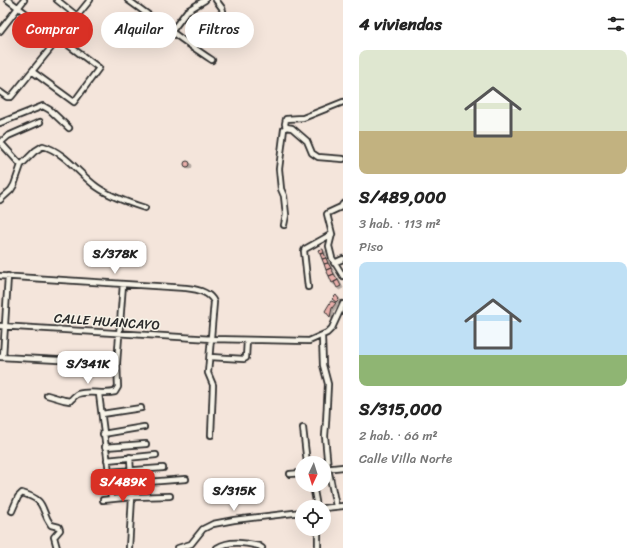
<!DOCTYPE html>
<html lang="es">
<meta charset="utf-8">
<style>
:root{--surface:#fff;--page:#f2f2f2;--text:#222;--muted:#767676;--accent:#d93025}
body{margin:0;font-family:Sriracha,sans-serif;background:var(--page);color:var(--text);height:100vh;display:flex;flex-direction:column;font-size:15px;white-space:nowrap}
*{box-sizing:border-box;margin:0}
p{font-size:13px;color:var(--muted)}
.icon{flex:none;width:22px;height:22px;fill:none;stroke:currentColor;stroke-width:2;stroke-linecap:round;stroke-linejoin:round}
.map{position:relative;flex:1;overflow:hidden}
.panel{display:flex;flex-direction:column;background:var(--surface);width:300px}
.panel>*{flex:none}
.guide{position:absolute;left:12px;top:12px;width:271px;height:36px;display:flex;gap:8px}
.needle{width:26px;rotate:184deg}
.controls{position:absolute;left:295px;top:456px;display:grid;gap:8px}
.controls a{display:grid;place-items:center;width:36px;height:36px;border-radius:50%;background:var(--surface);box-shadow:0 4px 16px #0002;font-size:20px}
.price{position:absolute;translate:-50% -34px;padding:0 9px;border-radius:8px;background:#fff;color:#222;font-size:13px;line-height:26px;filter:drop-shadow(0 1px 2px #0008)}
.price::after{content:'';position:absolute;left:50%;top:24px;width:12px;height:9px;margin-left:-6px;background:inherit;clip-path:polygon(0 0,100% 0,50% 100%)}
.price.selected{background:var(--accent);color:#fff}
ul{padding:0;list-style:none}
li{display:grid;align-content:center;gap:8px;height:212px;padding:0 16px}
li span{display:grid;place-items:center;height:124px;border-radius:8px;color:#555}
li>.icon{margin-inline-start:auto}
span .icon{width:72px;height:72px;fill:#fffc;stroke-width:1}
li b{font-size:17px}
h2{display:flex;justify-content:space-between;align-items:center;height:48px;padding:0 16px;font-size:17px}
.tag{padding:0 14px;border-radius:18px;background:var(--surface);box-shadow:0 4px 16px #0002;font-size:14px;line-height:36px}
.tag.selected{background:var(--accent);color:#fff}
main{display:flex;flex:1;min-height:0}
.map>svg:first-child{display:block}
.building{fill:#e9aea9;stroke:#2b2b2b;filter:url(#shadow)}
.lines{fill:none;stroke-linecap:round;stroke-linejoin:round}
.minor-casing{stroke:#2b2b2b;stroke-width:8}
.minor{stroke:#f7f3e8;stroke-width:4.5}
.labels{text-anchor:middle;stroke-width:3;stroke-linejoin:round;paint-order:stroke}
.street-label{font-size:13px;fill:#2b2b2b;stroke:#f7f3e8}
</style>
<main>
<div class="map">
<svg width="343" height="548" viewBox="0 0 343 548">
<defs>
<filter id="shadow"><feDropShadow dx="2" dy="2" stdDeviation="0" flood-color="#0004"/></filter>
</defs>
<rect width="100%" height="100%" fill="#f4e5db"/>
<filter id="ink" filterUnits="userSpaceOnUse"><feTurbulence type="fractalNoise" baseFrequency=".025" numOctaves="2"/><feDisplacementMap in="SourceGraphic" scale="8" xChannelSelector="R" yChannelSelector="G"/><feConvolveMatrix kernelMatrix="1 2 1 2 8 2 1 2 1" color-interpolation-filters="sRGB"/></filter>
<g filter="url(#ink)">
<path class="building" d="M184 164a3 3 0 1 1 6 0a3 3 0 1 1-6 0Z
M323,249L324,253L320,254L318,250Z
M324,253L326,258L322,259L320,254Z
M326,258L328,263L324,264L322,259Z
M328,263L331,268L326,270L324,264Z
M331,268L334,274L329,276L326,270Z
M334,274L338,280L332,283L329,276Z
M338,280L341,286L337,288L334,282Z
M336,295L339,299L336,302L332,299Z
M331,301L336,303L332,308L330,317L325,311Z"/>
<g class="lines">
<defs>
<path id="minor" d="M8,0L99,68L74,102L33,72
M57,0L77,16
M128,0C156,20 183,41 212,60
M0,31L24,0
M172,31L187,11L205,0
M193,48L223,11L222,8L216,0
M0,92L7,97H11L90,0
M0,123L43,106L50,110L69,128
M286,127L292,128L307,141L312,153L318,157L343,159
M0,142L21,165
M0,143L8,136L40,122
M0,200L11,190L14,185L21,165L35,151L43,146C65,152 79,174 97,187C111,197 129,203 145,208
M343,204L341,207L328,213L327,214L332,234L329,246L332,258L343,276
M284,225L286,215L284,196L281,189L279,169L284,129L286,127L285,124L286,119L303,118L343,102
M334,263L343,259
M0,276L186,288C196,289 210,292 214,302L208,373L213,385L211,435
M308,287L304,251L305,249L332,234
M0,326L212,339L309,341L327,333L332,328L343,304
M322,337L323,365L328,384L326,423L325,436L328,468L336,506
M0,357L117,363
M3,357L8,276
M210,357L244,359L246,358L247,340
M99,394L109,472L111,499
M47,395L64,400L70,401C72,399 75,395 78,394C90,390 103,395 115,392L118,387L117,363L123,284
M102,414L141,408
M303,428L307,463
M103,434L144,427
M105,447L146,444
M107,460L156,455
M324,469L343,467
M109,472L163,468
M290,474L302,473
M109,485L186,479
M313,485L317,507
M103,500L132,497L170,496
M324,508L343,506
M12,511L18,497L22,493C48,501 39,508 51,525L59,527L60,530L54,537L57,548
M129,548L132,497L130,457
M178,548L191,544L203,529L213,524L234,520L302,512
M217,548C230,540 245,543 259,546L262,548
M318,548V529"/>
</defs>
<use href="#minor" class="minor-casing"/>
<use href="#minor" class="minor"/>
</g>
</g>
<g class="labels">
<g class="street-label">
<text transform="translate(107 321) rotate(4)" y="5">CALLE HUANCAYO</text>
</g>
</g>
</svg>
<div class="controls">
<a><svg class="needle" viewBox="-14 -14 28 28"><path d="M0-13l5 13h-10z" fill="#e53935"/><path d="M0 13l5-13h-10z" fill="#767676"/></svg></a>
<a><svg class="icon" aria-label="locate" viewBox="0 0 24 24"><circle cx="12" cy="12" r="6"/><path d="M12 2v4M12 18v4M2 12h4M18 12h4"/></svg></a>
</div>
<b class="price" style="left:115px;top:275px">S/378K</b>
<b class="price" style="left:88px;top:385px">S/341K</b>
<b class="price selected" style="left:123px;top:503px">S/489K</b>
<b class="price" style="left:234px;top:512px">S/315K</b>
<div class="guide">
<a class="tag selected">Comprar</a>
<a class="tag">Alquilar</a>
<a class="tag">Filtros</a>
</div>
</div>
<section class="panel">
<h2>4 viviendas<svg class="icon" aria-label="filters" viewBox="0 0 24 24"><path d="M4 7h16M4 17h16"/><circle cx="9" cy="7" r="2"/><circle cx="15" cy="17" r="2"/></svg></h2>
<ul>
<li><span style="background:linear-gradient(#dfe7d0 65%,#c2b280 0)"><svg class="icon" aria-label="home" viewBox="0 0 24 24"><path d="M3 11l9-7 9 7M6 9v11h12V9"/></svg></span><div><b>S/489,000</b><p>3 hab. · 113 m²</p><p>Piso</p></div></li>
<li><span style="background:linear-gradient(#bfe0f5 75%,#8fb573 0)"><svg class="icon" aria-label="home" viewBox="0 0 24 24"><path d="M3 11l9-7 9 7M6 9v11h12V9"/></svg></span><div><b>S/315,000</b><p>2 hab. · 66 m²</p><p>Calle Villa Norte</p></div></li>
</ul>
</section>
</main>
